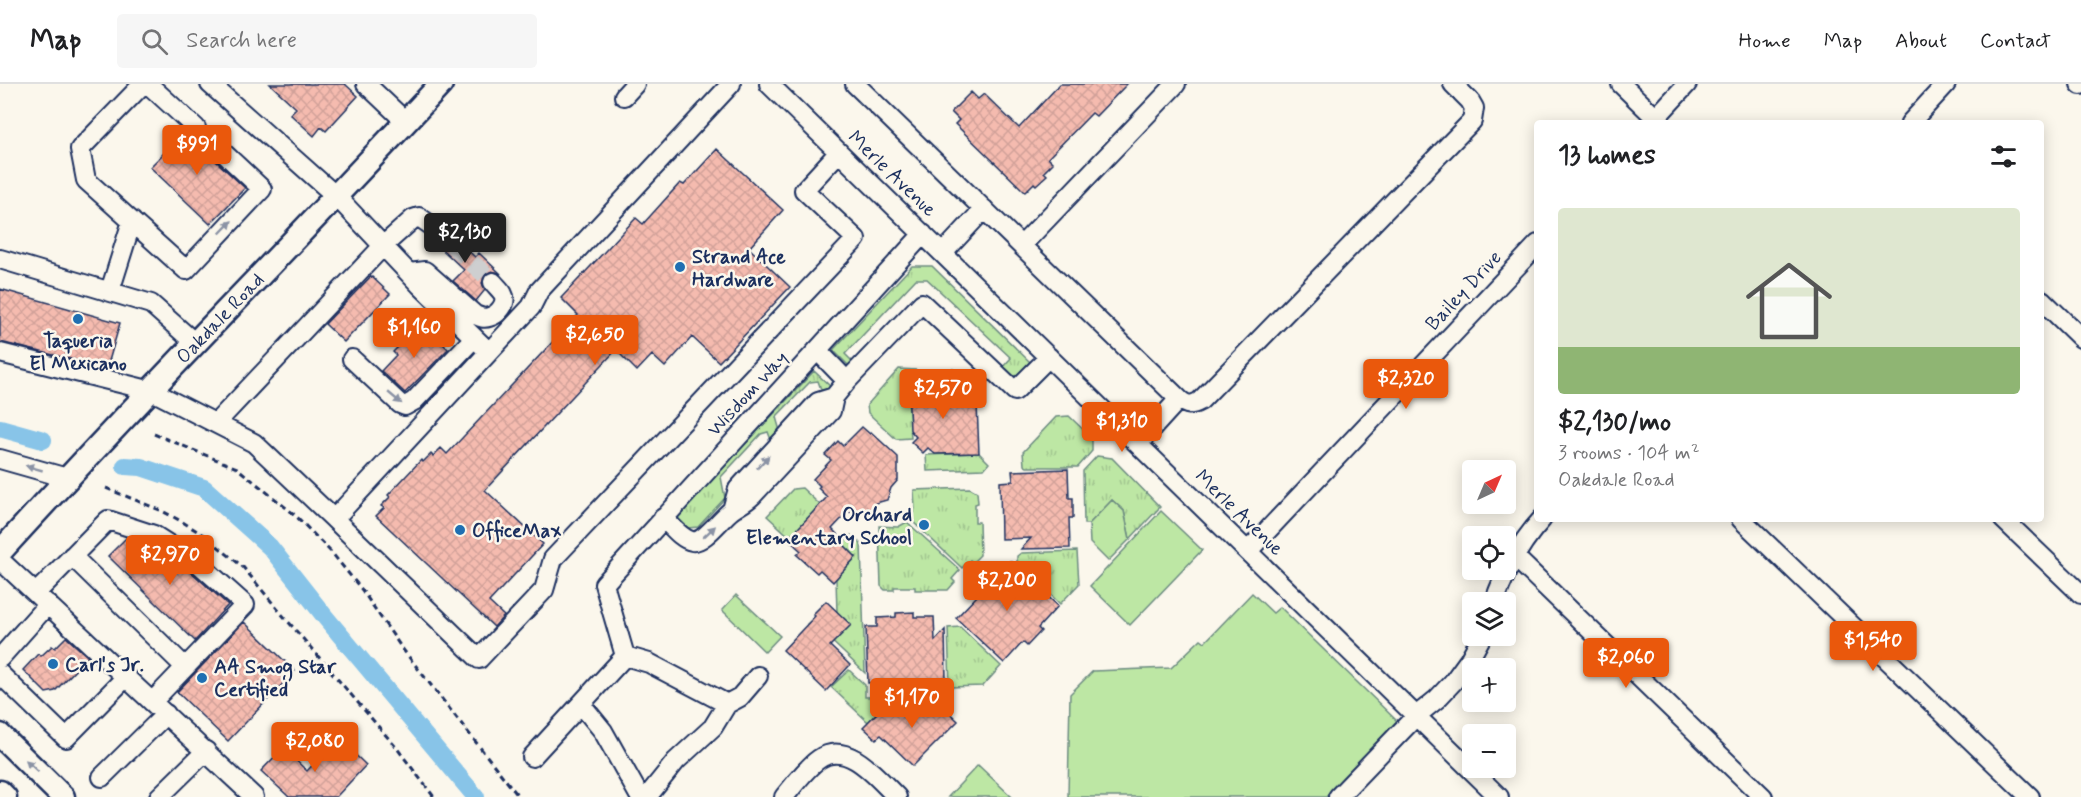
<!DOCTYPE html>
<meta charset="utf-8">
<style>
:root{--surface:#fff;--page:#f6f6f6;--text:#202124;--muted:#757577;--line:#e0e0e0;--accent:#ea580c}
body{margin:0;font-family:Mynerve,sans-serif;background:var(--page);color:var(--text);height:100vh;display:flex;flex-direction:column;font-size:22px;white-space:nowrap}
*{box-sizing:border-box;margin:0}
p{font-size:20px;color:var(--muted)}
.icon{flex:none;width:33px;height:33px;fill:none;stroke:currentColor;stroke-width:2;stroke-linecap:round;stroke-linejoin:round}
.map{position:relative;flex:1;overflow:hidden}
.details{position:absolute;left:1534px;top:36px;width:510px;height:402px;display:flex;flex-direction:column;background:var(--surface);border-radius:6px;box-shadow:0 3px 15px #0003}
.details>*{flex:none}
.needle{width:39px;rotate:44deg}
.controls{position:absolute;left:1462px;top:376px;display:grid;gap:12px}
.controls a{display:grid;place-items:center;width:54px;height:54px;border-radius:6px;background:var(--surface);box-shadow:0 3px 15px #0003;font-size:30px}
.price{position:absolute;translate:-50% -51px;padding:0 14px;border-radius:6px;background:var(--accent);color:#fff;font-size:20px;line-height:39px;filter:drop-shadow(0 2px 3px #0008)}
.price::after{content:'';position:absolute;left:50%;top:36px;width:18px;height:14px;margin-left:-9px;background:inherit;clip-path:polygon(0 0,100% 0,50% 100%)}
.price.on{background:#222;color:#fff}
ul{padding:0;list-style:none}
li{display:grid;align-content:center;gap:12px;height:318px;padding:0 24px}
li span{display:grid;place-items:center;height:186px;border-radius:6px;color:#555}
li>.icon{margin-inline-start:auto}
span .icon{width:108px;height:108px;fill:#fffc;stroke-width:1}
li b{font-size:26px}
h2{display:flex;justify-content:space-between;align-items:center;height:72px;padding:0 24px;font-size:26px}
header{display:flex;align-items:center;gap:36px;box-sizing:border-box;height:84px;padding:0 30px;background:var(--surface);border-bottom:2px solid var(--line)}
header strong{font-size:28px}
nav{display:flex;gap:33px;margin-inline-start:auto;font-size:21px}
.search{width:420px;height:54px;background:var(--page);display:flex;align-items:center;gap:15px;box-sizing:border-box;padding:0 21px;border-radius:6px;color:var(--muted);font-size:22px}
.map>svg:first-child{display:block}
.grass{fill:url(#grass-tufts);stroke:#6c8b81;stroke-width:1.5}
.park{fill:#bde7a4;stroke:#6c8b81;stroke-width:1.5}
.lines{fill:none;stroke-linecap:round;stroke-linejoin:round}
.canal{stroke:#88c4e8;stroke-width:18}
.building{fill:url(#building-cross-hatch);stroke:#1b2f5e;stroke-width:1.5}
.minor-tunnel{stroke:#cecfd0;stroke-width:18;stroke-dasharray:18 9;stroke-linecap:butt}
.minor-casing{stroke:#1b2f5e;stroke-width:22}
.major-casing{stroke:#1b2f5e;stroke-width:27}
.path{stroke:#1b2f5e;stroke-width:3;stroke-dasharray:6 4.5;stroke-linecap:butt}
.minor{stroke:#fbf7ec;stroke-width:18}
.major{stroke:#fbf7ec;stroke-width:22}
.oneway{fill:#8b93a5}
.poi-dot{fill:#1f6fb2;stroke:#fbf7ec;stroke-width:2}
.labels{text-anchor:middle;stroke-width:5;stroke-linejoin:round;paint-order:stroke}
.street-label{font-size:20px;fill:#1b2f5e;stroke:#fbf7ec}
.poi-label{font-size:20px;font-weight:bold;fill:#1b2f5e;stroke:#fbf7ec;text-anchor:start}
</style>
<header>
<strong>Map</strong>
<div class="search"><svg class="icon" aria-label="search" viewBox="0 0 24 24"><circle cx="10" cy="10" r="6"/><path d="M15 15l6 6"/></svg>Search here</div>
<nav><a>Home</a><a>Map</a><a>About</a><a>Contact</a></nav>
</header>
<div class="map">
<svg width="2081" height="713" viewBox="0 0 2081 713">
<defs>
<pattern id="grass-tufts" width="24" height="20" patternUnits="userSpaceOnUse" patternTransform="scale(1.5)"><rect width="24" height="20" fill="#bde7a4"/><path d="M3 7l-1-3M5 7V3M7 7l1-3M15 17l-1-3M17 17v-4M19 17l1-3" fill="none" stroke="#a2c690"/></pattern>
<pattern id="building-cross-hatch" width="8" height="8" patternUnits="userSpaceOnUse" patternTransform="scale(1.5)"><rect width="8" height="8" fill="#f5bbaf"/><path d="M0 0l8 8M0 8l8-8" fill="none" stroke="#d1a199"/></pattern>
</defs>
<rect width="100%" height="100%" fill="#fbf7ec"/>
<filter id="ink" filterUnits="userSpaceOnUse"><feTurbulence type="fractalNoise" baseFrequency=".0167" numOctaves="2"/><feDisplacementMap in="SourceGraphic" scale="12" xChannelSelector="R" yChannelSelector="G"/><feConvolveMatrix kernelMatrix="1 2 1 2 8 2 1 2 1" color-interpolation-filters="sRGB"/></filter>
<g filter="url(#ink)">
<path class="grass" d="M912,182H932L1030,278L1014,296L1002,284L1011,274L927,195H916L845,270L854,279L850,283L833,266Z
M899,285L916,286L921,292L922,298H907L911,354L896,355L868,329L867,321Z
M953,285L981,313L979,316L958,297L927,298V292L933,286Z
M814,287L831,303L826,307L822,308L818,297L810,298L776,333L780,347L771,356L768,348L761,350L721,393L725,414L698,443L688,444L677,433Z
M1069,332L1092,354V367L1078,383H1027L1024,381L1023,368L1056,333Z
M979,369L989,379L984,385L927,387L926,371Z
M1097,372L1112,374L1160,423L1130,455L1124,427L1112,416L1089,440H1084L1083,387Z
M802,404L833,433L790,453L767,432L793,405Z
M970,404L977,408L978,419L975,420V438H979L980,471L973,478L970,476L962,484L910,435L915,425L914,406Z
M907,438L960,486L952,495L955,498L948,506H915V503H894V506H885L881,502L879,442L898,443Z
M851,451L861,460L865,589L821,547L817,550L807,540L816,532L850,540L837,528L836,495L856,473L843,460Z
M1077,467L1079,500L1060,520L1017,477V472L1021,469Z
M960,543L1001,582L983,602L950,603L948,544Z
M849,586L865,601V613L908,612L910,625L900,630L887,618L868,638L831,603Z"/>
<path class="park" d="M1112,416L1124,427L1130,455L1108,477L1090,459L1089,440Z
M1161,427L1202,466L1130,541L1090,502Z
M1252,509L1273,529L1280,523L1397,637L1326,713H1068L1070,610L1093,587L1171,584L1201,555L1205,558Z
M736,511L780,552L765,568L722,526Z
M978,681L1012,713H948Z"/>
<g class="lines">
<path class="canal" d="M0,344L43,356
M125,382L141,383L204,404L270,463L326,534L476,713"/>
</g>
<path class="building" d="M270,0H345L358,12L326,47L321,43L314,52L290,30L296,24Z
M1060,0H1127L1096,32L1092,29L1048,74L1053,79L1044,88L1047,91L1036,101L1034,99L1025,108L955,40L959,36L951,28L971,8L978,15L984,10L1019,44Z
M179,43L193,55L202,53L201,61L204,66L245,104L210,140L150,83L169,64L164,59Z
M717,65L783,126L749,164L790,203L719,278L692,253L665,283L652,271L637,287L616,266L485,406L543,460L489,518L504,532L494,543L376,432L384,424L381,422L390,413L388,411L421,376L423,378L431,370L433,372L441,364L447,370L578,231L561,214L636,134L643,140L680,99L684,101Z
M443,143L475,173L479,169L501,190L492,187L486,190L482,199L485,206L476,217L453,197L464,186L429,153L437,152Z
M371,192L390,210L344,258L325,240Z
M0,205L120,239L107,284L0,258Z
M425,242L448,265L405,309L381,287L396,271L393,268L404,257L408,260Z
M955,300L977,320L979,369L935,370L928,364L923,369L911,358L916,353L910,346L908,302Z
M862,343L870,350L871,348L898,373V396L891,404L887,416L876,419L869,427L848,428L832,445L845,458L843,460L856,473L833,498L820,486L817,489L797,471L801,467L788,455L827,413L818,404L820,402L813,395L831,376L825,371L838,357L843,362Z
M1068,385L1069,414H1073V434H1069L1070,464L1021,465L1031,454L1001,455L1000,398L1013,397L1012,387Z
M126,454L144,460L148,463L149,461L191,488L228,521L195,557L108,472Z
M1010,477L1058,522L1038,544L1041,547L1027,562L1023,558L1004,579L956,534L977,512L974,509L985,497L988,500Z
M826,517L851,541L830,562L850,581L826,607L783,566L815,532L813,530Z
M914,528V533H934L935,557L945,546L946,596L868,599L866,543H877V534L896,533V529Z
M244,538L295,587L228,657L177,608Z
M66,553L88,573L55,607L46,609L23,586L38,570L41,572L52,562L55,564Z
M933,613L958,637L913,682L881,651L876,655L863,643L888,618L909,638Z
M338,654L366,681L336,713H289L261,687L283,664L307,687Z"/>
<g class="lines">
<path class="minor-tunnel" d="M432,142L493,198"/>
<defs>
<path id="minor" d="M143,0L80,65L86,96L186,186L262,105L212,58
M148,0L196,44
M210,0L337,113L420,201L489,268
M366,0L406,38
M769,0L1499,713
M855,0L1179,315C1187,322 1191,322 1200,317L1472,37L1474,24L1470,17L1453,0
M1621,0L1656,34
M2080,0L2081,1
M624,12L635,0
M1651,39L1687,0
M1910,39L1946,0
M1022,161L1176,0
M943,169L984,125
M0,175L151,220L196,260
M410,189L425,187L475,231C480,233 484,235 489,233C498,231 508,219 503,210C501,206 496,202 493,198
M110,207L132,137
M2042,216L2081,254
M817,266L847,297L922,219L1015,307L1049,273
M0,269L152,307L254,359L334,435L531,223L539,207L731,0
M352,275L400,320L405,322L414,317L474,254
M216,339L384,161L413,135L419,133L432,142
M1138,360L1179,315
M0,375L67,394
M732,426L738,405L818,318L834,313
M663,434C671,441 681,455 692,457C703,460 723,432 732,426C739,421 746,418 752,412L831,327L834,313L847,297
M334,435L479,575L544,506L553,475L856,155L804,106L839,68
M1741,435L2030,713
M2003,435L2081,510
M1248,467L1538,160
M72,472L185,583
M1514,472L1763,713
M0,476L254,713
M36,509L108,436L154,451L198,479L245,521L152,618
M1494,519C1505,487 1519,460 1542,435
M0,574L48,520
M0,590L66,654L126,593
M758,592L740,613L727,620L649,579L625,572L604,500L923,150
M581,620L603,647L640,713
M532,673L625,572
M102,693L166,630
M159,713L206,667
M647,713L676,677L713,643L727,620
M784,713C794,701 806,684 819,675C848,655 878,695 897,713
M1338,713L1416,632L1437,615L1453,598L1469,576L1482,552"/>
<g id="major">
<path id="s1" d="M0,468C144,309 296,157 441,0"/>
<path d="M0,651L63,713"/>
<path d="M0,708L5,713"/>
</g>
</defs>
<use href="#minor" class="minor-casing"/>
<use href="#major" class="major-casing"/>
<path class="path" d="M154,350L237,384L295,431L332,469L362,506L401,563L519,713
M106,404L162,427L181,437L205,452L243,483L280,528L396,663L434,713"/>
<use href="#minor" class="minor"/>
<use href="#major" class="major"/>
</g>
<defs><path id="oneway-solid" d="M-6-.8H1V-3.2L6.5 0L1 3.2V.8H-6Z" transform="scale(1.5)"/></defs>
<g class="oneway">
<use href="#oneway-solid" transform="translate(226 143) rotate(-46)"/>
<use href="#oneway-solid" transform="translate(395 314) rotate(40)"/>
<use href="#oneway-solid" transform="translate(763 378) rotate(-47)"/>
<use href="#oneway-solid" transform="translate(34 384) rotate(-164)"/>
<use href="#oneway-solid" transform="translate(709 448) rotate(-43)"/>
<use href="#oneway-solid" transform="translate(32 682) rotate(-136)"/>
</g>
</g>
<g class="poi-dot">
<circle cx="680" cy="183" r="6"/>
<circle cx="78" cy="235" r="6"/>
<circle cx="924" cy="441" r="6"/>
<circle cx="460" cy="446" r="6"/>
<circle cx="53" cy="580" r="6"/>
<circle cx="202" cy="594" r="6"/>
</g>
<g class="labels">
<g class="street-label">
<text transform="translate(893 89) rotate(44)" y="7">Merle Avenue</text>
<text transform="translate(1463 206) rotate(-47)" y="7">Bailey Drive</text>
<text dy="7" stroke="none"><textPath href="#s1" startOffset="321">Oakdale Road</textPath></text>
<text transform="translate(747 309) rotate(-47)" y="7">Wisdom Way</text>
<text transform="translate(1240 428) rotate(44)" y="7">Merle Avenue</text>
</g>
<g class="poi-label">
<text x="692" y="179">Strand Ace<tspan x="692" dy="23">Hardware</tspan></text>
<text x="78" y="263" text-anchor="middle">Taqueria<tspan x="78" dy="23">El Mexicano</tspan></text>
<text x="912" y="437" text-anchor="end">Orchard<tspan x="912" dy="23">Elementary School</tspan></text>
<text x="472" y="453">OfficeMax</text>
<text x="65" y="587">Carl's Jr.</text>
<text x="214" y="589">AA Smog Star<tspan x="214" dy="23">Certified</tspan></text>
</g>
</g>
</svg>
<div class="controls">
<a><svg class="needle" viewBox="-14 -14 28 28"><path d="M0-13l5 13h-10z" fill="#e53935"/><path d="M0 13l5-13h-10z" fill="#757577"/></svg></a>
<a><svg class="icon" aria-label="locate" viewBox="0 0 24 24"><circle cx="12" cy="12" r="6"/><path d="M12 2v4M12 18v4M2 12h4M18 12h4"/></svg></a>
<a><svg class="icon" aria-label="layers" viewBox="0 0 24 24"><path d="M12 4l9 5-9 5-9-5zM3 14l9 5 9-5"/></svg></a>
<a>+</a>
<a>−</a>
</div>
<b class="price" style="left:197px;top:92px">$991</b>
<b class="price on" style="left:465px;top:180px">$2,130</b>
<b class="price" style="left:414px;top:275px">$1,160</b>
<b class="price" style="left:595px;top:282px">$2,650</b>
<b class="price" style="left:1406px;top:326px">$2,320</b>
<b class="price" style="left:943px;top:336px">$2,570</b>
<b class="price" style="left:1122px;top:369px">$1,310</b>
<b class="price" style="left:170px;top:502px">$2,970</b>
<b class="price" style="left:1007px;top:528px">$2,200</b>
<b class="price" style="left:1873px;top:588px">$1,540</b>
<b class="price" style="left:1626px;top:605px">$2,060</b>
<b class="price" style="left:912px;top:645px">$1,170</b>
<b class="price" style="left:315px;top:689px">$2,080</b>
<section class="details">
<h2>13 homes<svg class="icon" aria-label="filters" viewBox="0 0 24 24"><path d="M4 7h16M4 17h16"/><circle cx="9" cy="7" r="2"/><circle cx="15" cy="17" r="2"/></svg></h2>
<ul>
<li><span style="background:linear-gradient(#dfe7d0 75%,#8fb573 0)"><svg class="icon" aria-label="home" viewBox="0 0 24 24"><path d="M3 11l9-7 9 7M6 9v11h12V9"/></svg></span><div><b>$2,130/mo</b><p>3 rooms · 104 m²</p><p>Oakdale Road</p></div></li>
</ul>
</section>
</div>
